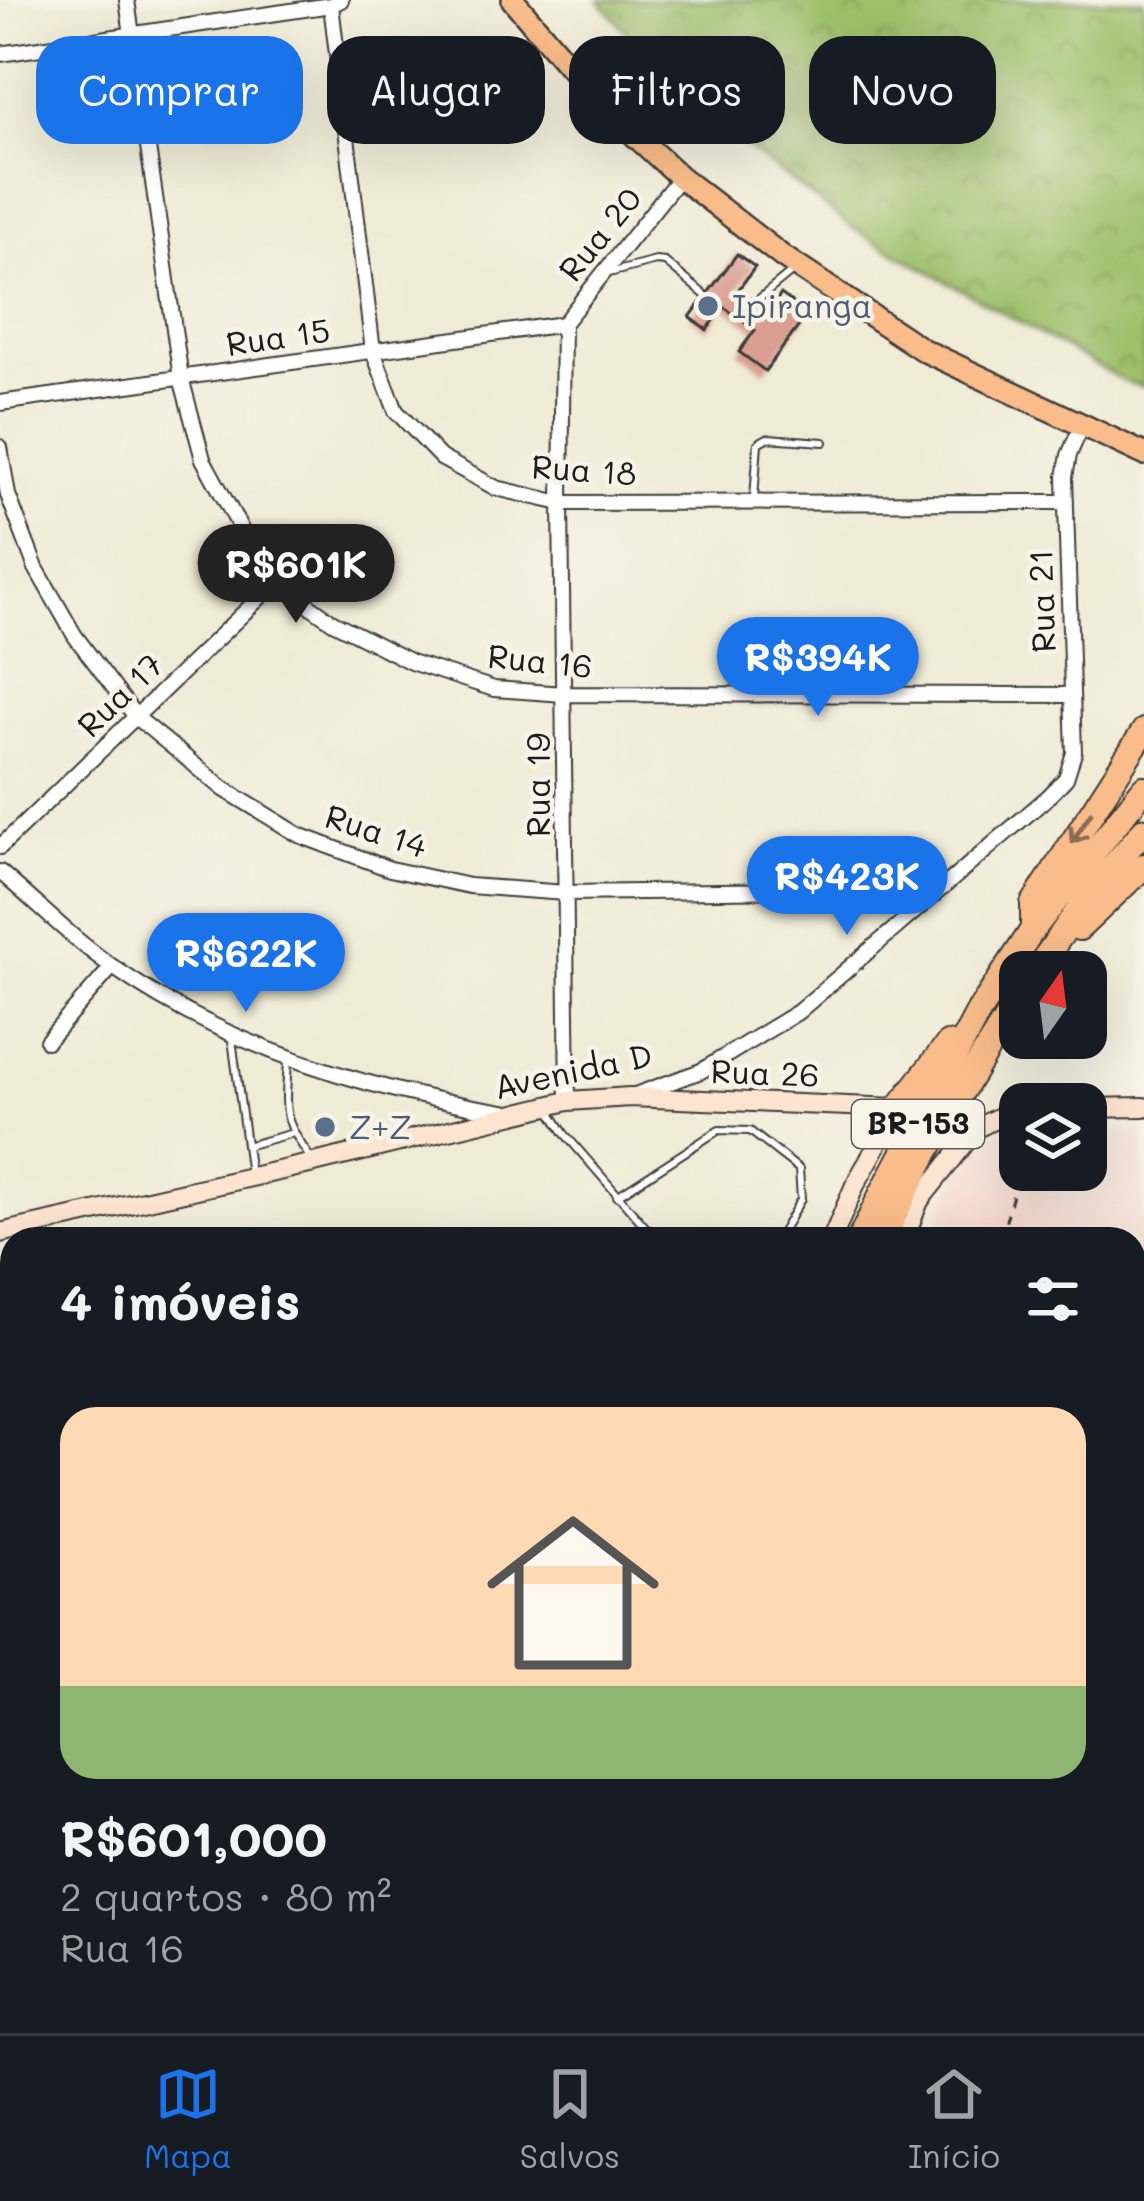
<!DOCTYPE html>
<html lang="pt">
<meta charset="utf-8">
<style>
:root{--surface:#171b24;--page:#20242c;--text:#f1f3f6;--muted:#9ea1a6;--line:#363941;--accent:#1a73e8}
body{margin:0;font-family:Mali,sans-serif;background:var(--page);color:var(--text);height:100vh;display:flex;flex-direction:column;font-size:45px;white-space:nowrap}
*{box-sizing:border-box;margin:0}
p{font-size:39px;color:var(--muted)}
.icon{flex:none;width:66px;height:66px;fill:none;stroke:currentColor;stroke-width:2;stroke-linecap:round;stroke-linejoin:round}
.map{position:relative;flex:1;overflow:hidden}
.panel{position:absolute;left:0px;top:1227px;width:1146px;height:807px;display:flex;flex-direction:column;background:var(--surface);border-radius:36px 36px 0 0;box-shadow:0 12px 48px #0002}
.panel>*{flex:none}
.hud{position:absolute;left:36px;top:36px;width:1074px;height:108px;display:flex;gap:24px}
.needle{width:78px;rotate:14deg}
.fabs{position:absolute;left:999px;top:951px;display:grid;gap:24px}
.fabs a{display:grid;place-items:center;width:108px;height:108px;border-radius:24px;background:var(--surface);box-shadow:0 12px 48px #0002;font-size:60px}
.price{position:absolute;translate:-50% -102px;padding:0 27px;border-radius:42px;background:var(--accent);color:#fff;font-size:39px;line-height:78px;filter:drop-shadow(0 3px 6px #0008)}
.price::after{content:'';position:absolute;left:50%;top:72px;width:36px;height:27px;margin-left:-18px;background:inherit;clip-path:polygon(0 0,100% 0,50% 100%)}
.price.on{background:#222;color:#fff}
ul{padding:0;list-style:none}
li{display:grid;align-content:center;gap:24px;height:636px;padding:0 60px}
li+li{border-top:3px solid var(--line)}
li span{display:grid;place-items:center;height:372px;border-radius:36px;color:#555}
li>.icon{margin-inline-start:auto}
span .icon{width:216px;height:216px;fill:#fffc;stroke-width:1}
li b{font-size:51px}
h2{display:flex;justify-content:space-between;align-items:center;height:144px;padding:0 60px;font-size:51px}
.chip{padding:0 42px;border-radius:36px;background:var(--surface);box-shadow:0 12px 48px #0002;font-size:42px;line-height:108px}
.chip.on{background:var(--accent);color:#fff}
.dock{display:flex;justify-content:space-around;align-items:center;height:168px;border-top:3px solid var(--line);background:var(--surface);font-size:33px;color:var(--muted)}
.dock a{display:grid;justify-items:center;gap:6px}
.dock .on{color:var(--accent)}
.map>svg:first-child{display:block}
.built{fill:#f7d1c7}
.park{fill:url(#park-crowns);stroke:#5d6e43;stroke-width:3}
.building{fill:#da9f92}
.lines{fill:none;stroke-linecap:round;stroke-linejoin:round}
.lane-casing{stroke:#3c3b38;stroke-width:10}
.street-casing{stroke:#3c3b38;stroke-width:18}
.secondary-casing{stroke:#3c3b38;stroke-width:22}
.primary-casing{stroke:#3c3b38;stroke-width:26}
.highway-casing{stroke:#3c3b38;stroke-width:28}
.path{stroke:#3c3b38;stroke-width:3;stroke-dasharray:9 9;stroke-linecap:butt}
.lane{stroke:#fff;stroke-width:6}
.street{stroke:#fff;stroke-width:14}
.secondary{stroke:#fde4d0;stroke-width:18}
.primary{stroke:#f9bc8a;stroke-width:21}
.highway{stroke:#f9bc8a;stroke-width:24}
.oneway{stroke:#8a6c53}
.service-dot{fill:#5c6f8a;stroke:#f7f3e8;stroke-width:4.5}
.labels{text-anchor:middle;stroke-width:9;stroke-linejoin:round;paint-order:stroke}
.shield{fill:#f7f3e8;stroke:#5e5c59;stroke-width:3}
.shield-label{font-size:30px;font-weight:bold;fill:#1c1c1c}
.street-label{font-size:33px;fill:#1c1c1c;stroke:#f7f3e8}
.service-label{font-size:33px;fill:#4e5e75;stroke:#f7f3e8;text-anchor:start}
</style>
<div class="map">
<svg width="1144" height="2033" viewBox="0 0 1144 2033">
<defs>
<pattern id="park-crowns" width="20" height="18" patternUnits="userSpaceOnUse" patternTransform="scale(3)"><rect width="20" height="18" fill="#9ec06a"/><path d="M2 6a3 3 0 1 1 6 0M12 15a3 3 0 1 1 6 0" fill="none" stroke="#88a45b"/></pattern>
</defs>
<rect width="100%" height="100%" fill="#f7f3e8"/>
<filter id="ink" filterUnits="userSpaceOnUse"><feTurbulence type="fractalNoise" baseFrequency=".00833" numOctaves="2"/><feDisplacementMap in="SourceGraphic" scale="24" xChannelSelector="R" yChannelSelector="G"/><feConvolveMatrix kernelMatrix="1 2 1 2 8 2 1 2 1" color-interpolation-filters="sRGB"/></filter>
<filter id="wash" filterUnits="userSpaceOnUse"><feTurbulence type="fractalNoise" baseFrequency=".004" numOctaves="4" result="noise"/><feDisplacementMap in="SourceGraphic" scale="48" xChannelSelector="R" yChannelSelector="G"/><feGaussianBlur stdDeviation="2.7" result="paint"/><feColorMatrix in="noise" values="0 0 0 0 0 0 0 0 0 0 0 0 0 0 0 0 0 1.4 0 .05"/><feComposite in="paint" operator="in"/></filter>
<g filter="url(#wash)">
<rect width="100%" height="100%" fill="#f0ebd5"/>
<path class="built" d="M1086,1131H1144V1806H1134V1239H933L961,1162L989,1134L1020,1132V1170H1086Z"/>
<path class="park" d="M599,0H1144V387L1126,382L857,231L684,100Z"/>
<g id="blocks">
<path class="building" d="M737,254L755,267L738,290L768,312L781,294L808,314L765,371L739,352L755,330L724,307L707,330L690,317Z"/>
</g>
</g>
<g filter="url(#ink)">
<use href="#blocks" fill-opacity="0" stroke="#3c3b38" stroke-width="3"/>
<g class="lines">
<defs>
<path id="lane" d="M605,274L656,261L665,262L705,295
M755,302L794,270
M754,499L758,443L767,438L824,442
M232,1039L250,1175
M288,1061C285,1113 281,1117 312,1160
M549,1109L564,1133L656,1239
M246,1146L293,1133
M617,1196L719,1130L750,1131L799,1169L801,1199L778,1239
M1132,2033L1144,2005"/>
<path id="street" d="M127,0L181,378L203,459L242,531L276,582L333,622L411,662L494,689L564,694L1072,695
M331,5L373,351L396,411L441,458L496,488L561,503L1066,502
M0,54L331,5L341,0
M563,324L561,503L568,1101
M563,324L680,177
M0,403L563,324
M0,447L8,495L36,568L75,636L136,717L224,789L299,835L390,869L469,886L566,893L943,888
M0,847L276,582
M0,872C37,903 73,940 113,967C230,1049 369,1091 509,1113
M47,1041L112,967
M635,1095L701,1071L798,1012L1049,796L1066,778L1074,753L1065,477L1069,455L1082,425
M0,1673L12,1665
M1134,1816L1144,1817
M1134,1842H1144
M1025,2022L1030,2033
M405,2033L420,2022
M531,2033V2022
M943,2033V2022"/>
<path id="secondary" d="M1086,1108L1144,1107
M0,1233L314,1163L568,1101L630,1097L898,1108L855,1185L832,1239
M904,1239L919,1201L977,1128L1007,1113L1020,1111
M0,1409L12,1414
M0,1433L12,1438
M0,1862L12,1879
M0,1906L12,1923
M1134,1926L1144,1931
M1134,1953L1144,1957
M84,2022L92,2033
M115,2022L123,2033
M697,2022L698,2033
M772,2022V2033"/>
<path id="primary" d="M513,0L603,106L680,177L783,257L923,350L1144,454"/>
<path id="highway" d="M1079,928L1144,866
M1033,929V904L1144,731
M1035,972L1092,891L1144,830
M898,1108L948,1044
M860,1239L882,1193L979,1011L1033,929L1144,788
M883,1239C922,1154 971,1075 1020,996
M726,2022L727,2033
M746,2022L747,2033"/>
</defs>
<use href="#lane" class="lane-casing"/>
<use href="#street" class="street-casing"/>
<use href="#secondary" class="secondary-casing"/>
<use href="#primary" class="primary-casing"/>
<use href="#highway" class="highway-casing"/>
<path class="path" d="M1001,1239L1020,1169"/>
<use href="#lane" class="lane"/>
<use href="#street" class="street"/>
<use href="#secondary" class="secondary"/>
<use href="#primary" class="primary"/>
<use href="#highway" class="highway"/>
</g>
<defs><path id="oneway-shaft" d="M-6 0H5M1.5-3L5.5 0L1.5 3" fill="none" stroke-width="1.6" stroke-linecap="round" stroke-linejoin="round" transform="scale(3)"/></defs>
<use class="oneway" href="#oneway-shaft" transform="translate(1081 828) rotate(123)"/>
</g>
<g class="service-dot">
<circle cx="708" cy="306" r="12"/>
<circle cx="325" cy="1127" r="12"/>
</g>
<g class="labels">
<rect class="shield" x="852" y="1100" width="132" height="48" rx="9"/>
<g class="shield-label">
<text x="918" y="1134">BR-153</text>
</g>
<g class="street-label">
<text transform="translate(600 234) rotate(-51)" y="12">Rua 20</text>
<text transform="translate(278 337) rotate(-8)" y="12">Rua 15</text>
<text transform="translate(584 470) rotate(4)" y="12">Rua 18</text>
<text transform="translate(1042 601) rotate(-92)" y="12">Rua 21</text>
<text transform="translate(540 661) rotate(6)" y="12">Rua 16</text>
<text transform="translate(120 695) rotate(-44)" y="12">Rua 17</text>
<text transform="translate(538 785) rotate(-90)" y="12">Rua 19</text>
<text transform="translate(376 831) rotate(18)" y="12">Rua 14</text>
<text transform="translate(573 1071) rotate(-12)" y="12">Avenida D</text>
<text transform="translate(765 1073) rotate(2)" y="12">Rua 26</text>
</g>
<g class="service-label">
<text x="732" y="318">Ipiranga</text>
<text x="349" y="1139">Z+Z</text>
</g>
</g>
</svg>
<div class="fabs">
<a><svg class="needle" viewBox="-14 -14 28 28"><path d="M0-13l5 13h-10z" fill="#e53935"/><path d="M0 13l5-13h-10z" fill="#9ea1a6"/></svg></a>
<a><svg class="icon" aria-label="layers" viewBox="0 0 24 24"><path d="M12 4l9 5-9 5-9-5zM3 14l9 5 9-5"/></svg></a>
</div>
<b class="price on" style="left:296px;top:626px">R$601K</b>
<b class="price" style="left:818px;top:719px">R$394K</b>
<b class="price" style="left:847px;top:938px">R$423K</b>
<b class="price" style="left:246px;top:1015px">R$622K</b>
<div class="hud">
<a class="chip on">Comprar</a>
<a class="chip">Alugar</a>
<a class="chip">Filtros</a>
<a class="chip">Novo</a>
</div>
<section class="panel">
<h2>4 imóveis<svg class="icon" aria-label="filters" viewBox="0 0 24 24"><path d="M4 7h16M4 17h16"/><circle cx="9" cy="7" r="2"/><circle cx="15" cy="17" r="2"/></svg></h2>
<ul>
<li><span style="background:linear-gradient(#ffd9b3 75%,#8fb573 0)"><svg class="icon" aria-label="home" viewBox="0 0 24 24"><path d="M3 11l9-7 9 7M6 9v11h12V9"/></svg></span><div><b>R$601,000</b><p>2 quartos · 80 m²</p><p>Rua 16</p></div></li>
</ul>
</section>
</div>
<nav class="dock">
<a class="on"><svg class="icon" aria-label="map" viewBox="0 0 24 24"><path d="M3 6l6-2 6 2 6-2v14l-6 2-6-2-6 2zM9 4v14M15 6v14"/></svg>Mapa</a>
<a><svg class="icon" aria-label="saved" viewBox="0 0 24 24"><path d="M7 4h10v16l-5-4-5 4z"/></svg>Salvos</a>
<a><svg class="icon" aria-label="home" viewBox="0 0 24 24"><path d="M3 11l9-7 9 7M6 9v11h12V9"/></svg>Início</a>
</nav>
